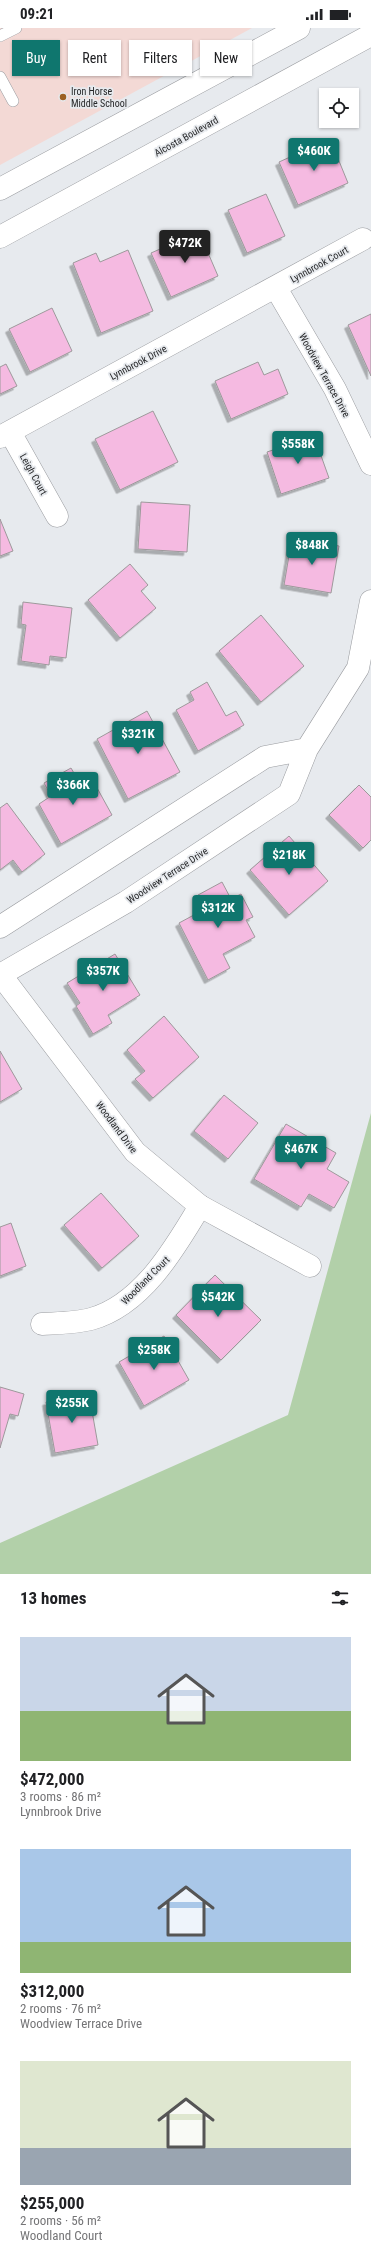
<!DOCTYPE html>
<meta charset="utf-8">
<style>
:root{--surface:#fff;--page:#f2f2f2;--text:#202124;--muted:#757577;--accent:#0f766e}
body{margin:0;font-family:"Roboto Condensed",sans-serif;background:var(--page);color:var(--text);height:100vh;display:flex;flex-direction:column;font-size:15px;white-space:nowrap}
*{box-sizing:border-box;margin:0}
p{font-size:13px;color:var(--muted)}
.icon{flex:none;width:22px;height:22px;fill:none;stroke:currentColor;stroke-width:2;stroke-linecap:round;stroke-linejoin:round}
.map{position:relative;height:1546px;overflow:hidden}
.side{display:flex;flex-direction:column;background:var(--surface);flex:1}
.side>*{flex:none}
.top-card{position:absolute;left:12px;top:12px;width:347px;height:36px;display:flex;gap:8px}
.controls{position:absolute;left:319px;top:60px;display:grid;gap:8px}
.controls a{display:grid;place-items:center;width:40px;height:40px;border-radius:0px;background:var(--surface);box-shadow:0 1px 3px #0004;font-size:20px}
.price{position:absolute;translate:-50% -34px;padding:0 9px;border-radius:4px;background:var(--accent);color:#fff;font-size:13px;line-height:26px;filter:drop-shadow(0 1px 2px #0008)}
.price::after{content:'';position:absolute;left:50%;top:24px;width:12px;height:9px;margin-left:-6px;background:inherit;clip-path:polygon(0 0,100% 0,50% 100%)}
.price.selected{background:#222;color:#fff}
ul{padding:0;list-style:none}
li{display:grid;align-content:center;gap:8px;height:212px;padding:0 20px}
li span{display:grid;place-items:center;height:124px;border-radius:0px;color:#555}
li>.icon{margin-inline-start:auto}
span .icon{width:72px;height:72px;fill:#fffc;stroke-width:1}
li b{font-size:17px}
h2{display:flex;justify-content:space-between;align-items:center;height:48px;padding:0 20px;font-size:17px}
.pill{padding:0 14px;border-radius:0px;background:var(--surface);box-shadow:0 1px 3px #0004;font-size:14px;line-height:36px}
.pill.selected{background:var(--accent);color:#fff}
.status{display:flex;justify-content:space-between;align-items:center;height:28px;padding:0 20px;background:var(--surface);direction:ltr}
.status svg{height:11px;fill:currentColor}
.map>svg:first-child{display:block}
.education{fill:#f3d9d5}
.green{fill:#b2d0a9}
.building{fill:#f5bae1;stroke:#9d999b;filter:url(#shadow)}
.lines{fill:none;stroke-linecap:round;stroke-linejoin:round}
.lane-casing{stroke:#9a9ca0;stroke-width:12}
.street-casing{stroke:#9a9ca0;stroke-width:23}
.secondary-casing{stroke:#9a9ca0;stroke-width:23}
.lane{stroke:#fff;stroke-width:11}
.street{stroke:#fff;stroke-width:22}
.secondary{stroke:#fff;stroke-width:22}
.poi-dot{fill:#9c6022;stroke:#e7eaee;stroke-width:1.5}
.labels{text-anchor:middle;stroke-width:3.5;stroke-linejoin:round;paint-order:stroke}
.poi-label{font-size:10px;fill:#262729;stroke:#e7eaee;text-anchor:start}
.street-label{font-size:10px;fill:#262729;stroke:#e7eaee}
</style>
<div class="status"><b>09:21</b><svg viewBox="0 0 49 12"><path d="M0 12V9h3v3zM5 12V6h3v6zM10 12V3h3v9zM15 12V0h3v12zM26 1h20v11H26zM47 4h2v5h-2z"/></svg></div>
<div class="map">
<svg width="371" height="1546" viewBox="0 0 371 1546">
<defs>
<filter id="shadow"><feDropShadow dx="-3.5" dy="3.5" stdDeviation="0" flood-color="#0004"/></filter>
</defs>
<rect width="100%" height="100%" fill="#e7eaee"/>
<path class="education" d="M0,0H252L0,137Z"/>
<path class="green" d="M371,1085V1546H0V1515L288,1387Z"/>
<path class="building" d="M330,111L348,155L298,177L279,134Z
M266,166L285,208L247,225L228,182Z
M199,204L218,248L171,269L151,225Z
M128,222L153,283L101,305L73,235L96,225L100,234Z
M52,280L72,323L30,344L9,301Z
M371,286V348L348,297Z
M258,334L264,347L278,341L288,366L231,391L215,353Z
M6,336L17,358L0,366V339Z
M153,383L178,434L120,462L95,411Z
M314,408L329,450L281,466L267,424Z
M141,474L190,477L187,524L138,521Z
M0,491L13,523L0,528Z
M292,510L339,518L331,565L284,557Z
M130,536L148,557L141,563L156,580L120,610L88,572Z
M23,574L72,580L66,630L50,628L49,637L21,633L26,597L21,596Z
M261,587L304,638L261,674L219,623Z
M207,654L226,688L236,683L244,697L198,723L176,682L194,672L190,664Z
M147,683L180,744L128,771L97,711Z
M71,740L85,764L96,758L112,787L61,816L39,776L51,768L44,755Z
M359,757L371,769V812L363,820L329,787Z
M7,775L45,826L22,844L13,832L0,842V780Z
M289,808L328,853L289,887L250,842Z
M222,854L231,871L241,866L253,889L246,892L255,909L223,926L230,940L208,952L179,895L205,881L198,867Z
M115,926L140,967L108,987L112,995L93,1006L76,978L80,975L67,955Z
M164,988L199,1029L153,1070L135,1051L145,1043L127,1022Z
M0,1023L22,1061L0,1074Z
M224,1067L258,1095L228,1131L194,1103Z
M286,1096L336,1125L327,1141L349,1154L334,1180L309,1166L301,1179L254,1151Z
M101,1165L139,1208L102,1240L64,1197Z
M11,1195L26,1238L0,1248V1199Z
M215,1247L261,1292L221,1332L176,1287Z
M164,1308L189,1352L144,1378L119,1334Z
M0,1359L24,1366L18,1388L10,1386L0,1420Z
M89,1366L98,1417L55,1425L46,1374Z"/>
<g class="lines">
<defs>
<path id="lane" d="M0,8L16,0
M0,49L13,73"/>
<path id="street" d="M276,260L335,361L371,436
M10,404L57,488
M0,409L363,211
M0,899L265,729L307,721
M0,947L126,874L289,766L307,721L358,640L371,573
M42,1296C58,1295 76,1295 91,1291C142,1277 175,1220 200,1178"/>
<path id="secondary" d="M0,161L299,0
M0,209L371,7
M0,946L135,1124L200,1178L310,1238"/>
</defs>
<use href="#lane" class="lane-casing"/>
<use href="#street" class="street-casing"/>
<use href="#secondary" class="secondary-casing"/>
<use href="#lane" class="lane"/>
<use href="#street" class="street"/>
<use href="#secondary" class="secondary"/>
</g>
<circle class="poi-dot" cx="63" cy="69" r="4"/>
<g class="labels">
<g class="poi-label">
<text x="71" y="67">Iron Horse<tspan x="71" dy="12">Middle School</tspan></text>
</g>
<g class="street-label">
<text transform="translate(186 108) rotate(-29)" y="4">Alcosta Boulevard</text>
<text transform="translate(319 236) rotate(-29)" y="4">Lynnbrook Court</text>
<text transform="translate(138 334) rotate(-28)" y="4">Lynnbrook Drive</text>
<text transform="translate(325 347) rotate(61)" y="4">Woodview Terrace Drive</text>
<text transform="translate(34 446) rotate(61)" y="4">Leigh Court</text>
<text transform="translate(167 847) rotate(-33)" y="4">Woodview Terrace Drive</text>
<text transform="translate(117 1099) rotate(53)" y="4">Woodland Drive</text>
<text transform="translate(145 1252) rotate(-45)" y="4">Woodland Court</text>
</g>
</g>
</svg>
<div class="controls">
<a><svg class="icon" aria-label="locate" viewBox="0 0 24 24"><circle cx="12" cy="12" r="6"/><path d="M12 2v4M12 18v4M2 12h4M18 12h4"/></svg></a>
</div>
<b class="price" style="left:314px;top:144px">$460K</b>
<b class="price selected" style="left:185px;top:236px">$472K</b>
<b class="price" style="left:298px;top:437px">$558K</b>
<b class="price" style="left:312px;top:538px">$848K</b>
<b class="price" style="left:138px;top:727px">$321K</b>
<b class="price" style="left:73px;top:778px">$366K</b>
<b class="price" style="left:289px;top:848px">$218K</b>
<b class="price" style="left:218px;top:901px">$312K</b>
<b class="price" style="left:103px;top:964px">$357K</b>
<b class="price" style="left:301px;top:1142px">$467K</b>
<b class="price" style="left:218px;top:1290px">$542K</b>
<b class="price" style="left:154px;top:1343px">$258K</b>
<b class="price" style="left:72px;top:1396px">$255K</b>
<div class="top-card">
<a class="pill selected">Buy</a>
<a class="pill">Rent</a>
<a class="pill">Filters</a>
<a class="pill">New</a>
</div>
</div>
<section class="side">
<h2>13 homes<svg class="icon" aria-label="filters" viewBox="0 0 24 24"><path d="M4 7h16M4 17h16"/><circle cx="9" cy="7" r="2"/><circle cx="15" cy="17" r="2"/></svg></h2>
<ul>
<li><span style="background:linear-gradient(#c9d6e8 60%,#8fb573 0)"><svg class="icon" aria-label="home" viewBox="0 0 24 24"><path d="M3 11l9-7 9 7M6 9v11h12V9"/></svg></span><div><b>$472,000</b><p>3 rooms · 86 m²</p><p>Lynnbrook Drive</p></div></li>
<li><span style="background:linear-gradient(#a9c7e8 75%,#8fb573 0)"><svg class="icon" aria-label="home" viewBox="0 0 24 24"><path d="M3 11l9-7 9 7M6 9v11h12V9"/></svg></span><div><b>$312,000</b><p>2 rooms · 76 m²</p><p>Woodview Terrace Drive</p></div></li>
<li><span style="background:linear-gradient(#dfe7d0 70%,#9aa5b1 0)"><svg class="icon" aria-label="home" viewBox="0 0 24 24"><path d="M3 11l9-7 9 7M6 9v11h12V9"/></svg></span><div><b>$255,000</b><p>2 rooms · 56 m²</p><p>Woodland Court</p></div></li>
</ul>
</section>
